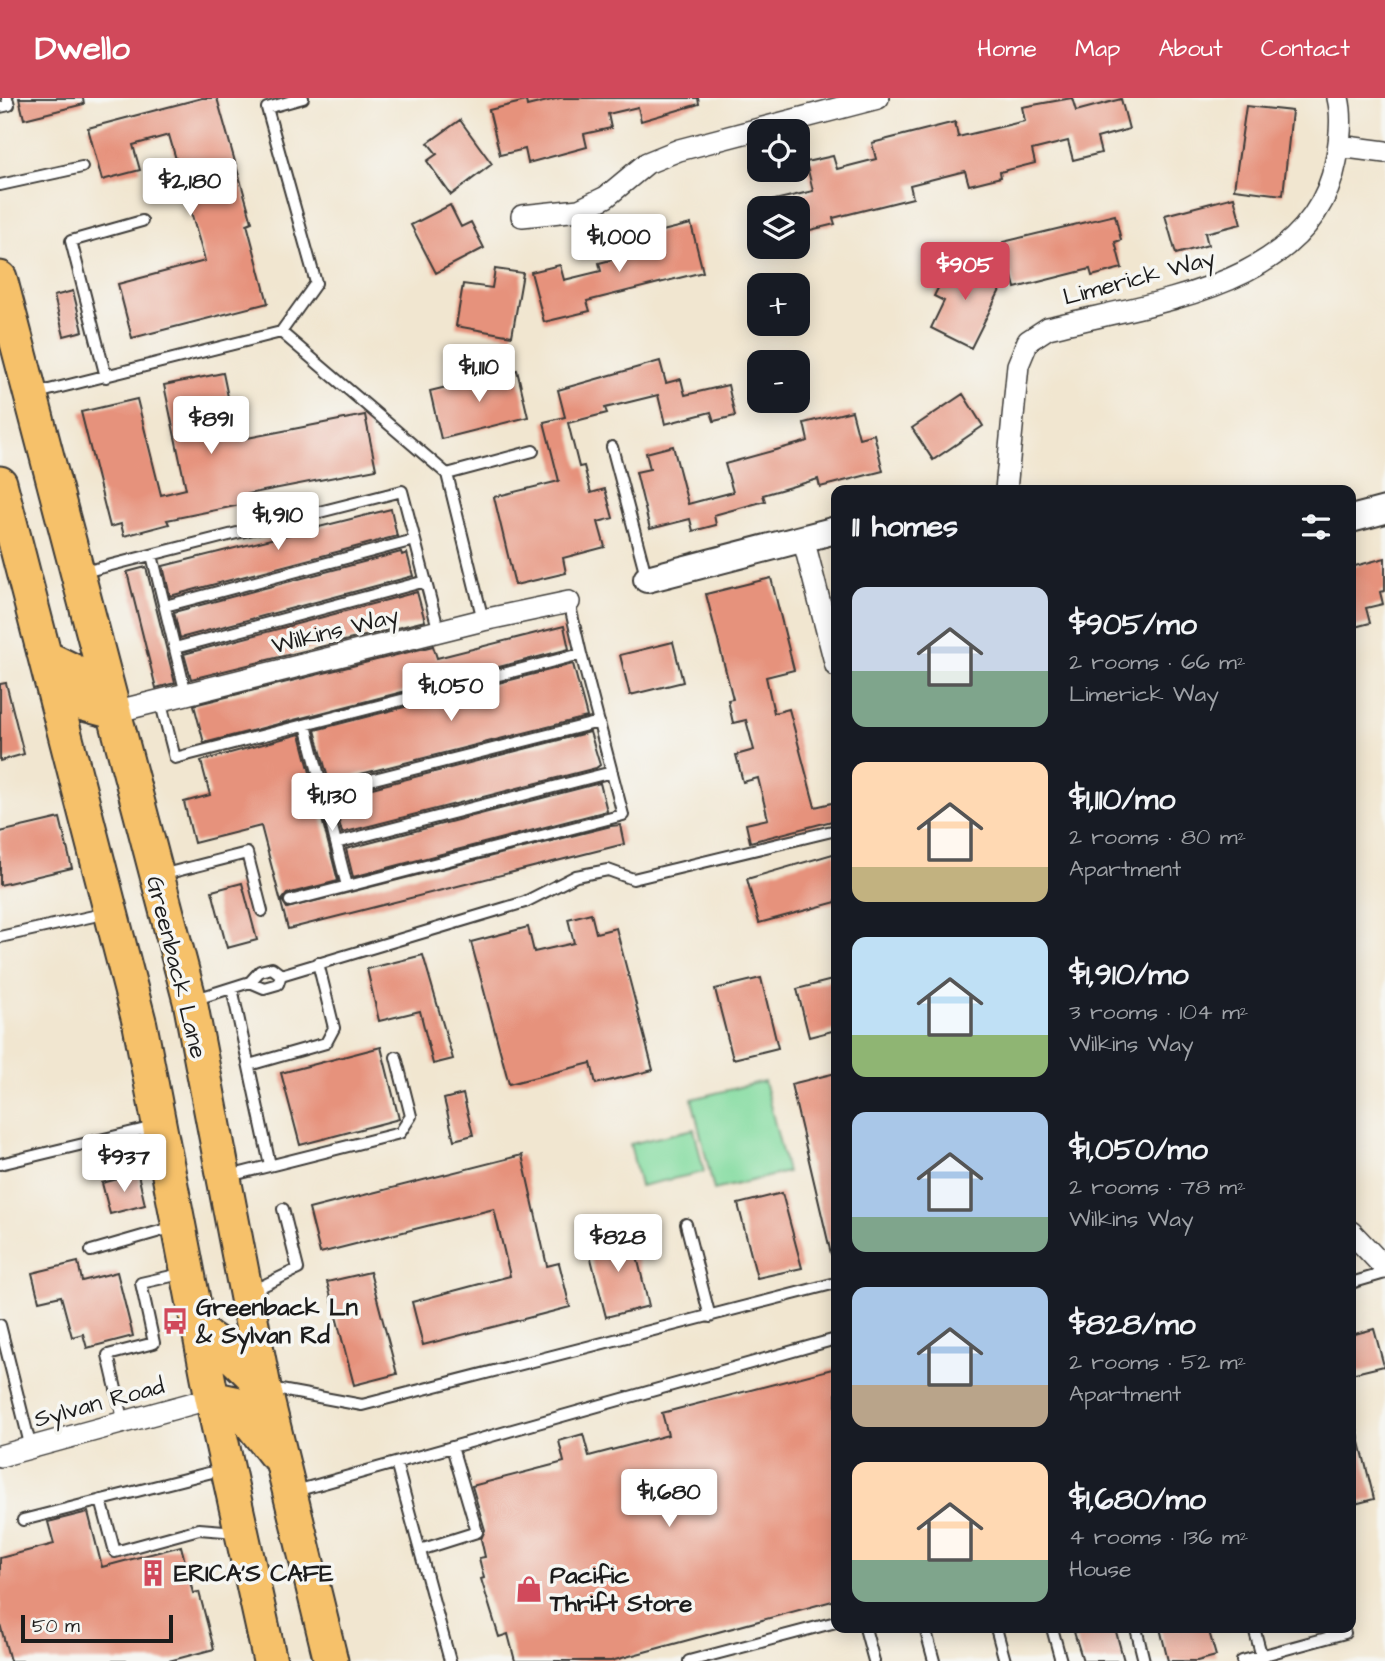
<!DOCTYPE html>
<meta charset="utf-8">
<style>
:root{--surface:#171b24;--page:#242831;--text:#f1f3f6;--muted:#9ea1a6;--accent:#d1495b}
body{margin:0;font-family:"Architects Daughter",sans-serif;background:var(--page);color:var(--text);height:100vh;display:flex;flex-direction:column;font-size:26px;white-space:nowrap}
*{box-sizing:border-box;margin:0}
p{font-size:23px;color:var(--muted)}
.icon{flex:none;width:38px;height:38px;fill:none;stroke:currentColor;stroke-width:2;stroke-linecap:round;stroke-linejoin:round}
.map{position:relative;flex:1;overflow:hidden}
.panel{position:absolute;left:831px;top:387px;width:525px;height:1148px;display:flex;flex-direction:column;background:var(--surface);border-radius:14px;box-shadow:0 4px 18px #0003}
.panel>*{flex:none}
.tools{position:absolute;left:747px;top:21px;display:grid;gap:14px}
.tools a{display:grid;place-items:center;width:63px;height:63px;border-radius:14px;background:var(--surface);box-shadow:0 4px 18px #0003;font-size:35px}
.scale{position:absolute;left:21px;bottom:18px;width:152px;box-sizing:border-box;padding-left:7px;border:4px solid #1c1c1c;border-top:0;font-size:19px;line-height:24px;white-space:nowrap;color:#1c1c1c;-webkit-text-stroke:5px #f6f6f2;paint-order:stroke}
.price{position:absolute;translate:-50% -60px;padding:0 16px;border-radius:7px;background:#fff;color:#222;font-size:23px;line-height:46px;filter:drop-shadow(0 2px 4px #0008)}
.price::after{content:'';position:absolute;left:50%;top:42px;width:21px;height:16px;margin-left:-10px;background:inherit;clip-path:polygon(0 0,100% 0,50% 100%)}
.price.active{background:var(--accent);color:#fff}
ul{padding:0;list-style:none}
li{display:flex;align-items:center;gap:21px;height:175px;padding:0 21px}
li span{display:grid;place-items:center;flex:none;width:196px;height:140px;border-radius:14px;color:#555}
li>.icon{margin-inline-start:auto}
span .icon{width:84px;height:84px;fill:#fffc;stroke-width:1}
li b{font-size:30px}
h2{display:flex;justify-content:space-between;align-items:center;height:84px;padding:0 21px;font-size:30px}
header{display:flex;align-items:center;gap:42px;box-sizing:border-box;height:98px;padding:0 35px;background:var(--accent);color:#fff}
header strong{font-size:33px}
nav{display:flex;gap:38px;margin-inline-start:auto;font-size:24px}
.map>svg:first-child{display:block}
.green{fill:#84dca0;stroke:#507c5e;stroke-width:2}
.building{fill:#e6927c}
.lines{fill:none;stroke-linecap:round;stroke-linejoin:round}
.service-casing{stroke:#3c3a37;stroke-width:14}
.minor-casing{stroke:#3c3a37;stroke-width:24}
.tertiary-casing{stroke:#3c3a37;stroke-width:30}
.primary-casing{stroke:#3c3a37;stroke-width:37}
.service{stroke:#fff;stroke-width:10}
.minor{stroke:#fff;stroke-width:21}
.tertiary{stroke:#fff;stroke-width:26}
.primary{stroke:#f6c16b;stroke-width:33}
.labels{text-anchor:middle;stroke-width:7;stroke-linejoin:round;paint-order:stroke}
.street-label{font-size:24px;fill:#1c1c1c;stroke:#f6f6f2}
.poi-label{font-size:24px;font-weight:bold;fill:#1c1c1c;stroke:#f6f6f2;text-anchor:start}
</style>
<header>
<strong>Dwello</strong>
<nav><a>Home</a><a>Map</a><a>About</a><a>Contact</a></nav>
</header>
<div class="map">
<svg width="1385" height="1563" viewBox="0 0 1385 1563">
<rect width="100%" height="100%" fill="#f6f6f2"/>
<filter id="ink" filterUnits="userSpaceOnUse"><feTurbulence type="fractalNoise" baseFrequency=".0143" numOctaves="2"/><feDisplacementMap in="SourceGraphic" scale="14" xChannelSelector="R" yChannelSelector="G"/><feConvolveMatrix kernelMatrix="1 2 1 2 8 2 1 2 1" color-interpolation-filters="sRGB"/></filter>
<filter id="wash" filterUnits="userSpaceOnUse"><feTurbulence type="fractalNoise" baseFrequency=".00686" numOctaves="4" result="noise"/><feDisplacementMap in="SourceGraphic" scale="28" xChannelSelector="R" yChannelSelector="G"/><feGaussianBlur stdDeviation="1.57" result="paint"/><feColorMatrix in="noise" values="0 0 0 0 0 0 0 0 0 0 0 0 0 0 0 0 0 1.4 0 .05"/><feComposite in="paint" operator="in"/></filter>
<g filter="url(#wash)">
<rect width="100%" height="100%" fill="#f1e6d0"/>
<path class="green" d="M764,983L787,1074L714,1092L692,1001Z
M694,1031L704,1074L640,1088L630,1046Z"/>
<g id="blocks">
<path class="building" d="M19,0H83L84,6L24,21Z
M202,0H217L252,124L247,126L268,205L132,240L118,186L205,163L169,37L133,47L140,72L102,82L88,30Z
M560,0H698L699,6L641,23L638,9L608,16L611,30L584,36L587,49L528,65L525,51L500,57L489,12L526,3L527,8Z
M1072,0L1076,13L1121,1L1129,31L1097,40L1101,55L1073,62L1068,43L1032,52L1035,65L1000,74L1001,79L969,87L965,73L910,87L913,100L833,120L835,126L798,135V110H766V104L813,93L806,64L833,58L837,71L876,61L872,45L955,24L958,39L1025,23L1022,9Z
M1246,8L1292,13L1283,97L1234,91Z
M460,22L492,66L451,97L427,63L437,56L428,45Z
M1234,99L1241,126L1205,135L1208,147L1176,156L1165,117Z
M450,107L461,129L471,124L484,150L436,175L411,127Z
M1115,117L1121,142L1115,144L1122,170L1092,178L1090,171L1015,190L1003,144Z
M691,126L703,174L587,203L590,213L544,224L531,174L560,167L564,182L601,173L599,165L650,152L646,137Z
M953,160L1003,186L971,250L931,230L944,203L934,198Z
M495,171L523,175L512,238L456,228L463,186L492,190Z
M73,193L83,233L64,238L54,198Z
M660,263L666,285L681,281L685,297L728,287L735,318L714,323L711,314L665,326L658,297L605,310L607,315L568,325L579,369L584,368L591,395L605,391L613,420L598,424L605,449L563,460L566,475L515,487L494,399L559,383L544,324L565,319L558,292Z
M517,272L528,319L441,341L430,293Z
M223,275L237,342L365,317L376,371L248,396L250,405L167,422L169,426L124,438L121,426L110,429L81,314L137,301L161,397L186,391L164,287Z
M963,296L983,328L933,362L912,330Z
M852,313L859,340L874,336L883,373L820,389L818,381L763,397L765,403L714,417L716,427L693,433L690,421L650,431L636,374L650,371L646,355L673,348L688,406L733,394L725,366L808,343L804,325Z
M391,411L397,438L170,498L163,468Z
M401,454L402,457L407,455L413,478L180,540L174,514Z
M1385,460V493L1380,494L1383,506L1366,510L1370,525L1351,530V469Z
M146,469L175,585L156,590L127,474Z
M771,480L794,572L766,579L774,615L789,611L815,709L836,704V722L750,744L746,726L768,721L758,680L743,684L736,657L754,652L746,622L733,625L728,602L733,601L706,496Z
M417,494L425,523L191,581L184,556Z
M564,528L569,551L204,645L194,607L433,548L437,560Z
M673,544L683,584L630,597L620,557Z
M573,566L587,619L329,684L315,632Z
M6,585L24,656L0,663V586Z
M590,634L600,667L596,670L342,735L333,700Z
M300,636L338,783L287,796L282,802L287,810L611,728L620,727L624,746L288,831L261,728L194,745L184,704L210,697L201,663Z
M600,685L607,713L353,779L346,751Z
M60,720L72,770L0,787V734Z
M836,755V804L759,825L747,781Z
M242,785L257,842L227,850L212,793Z
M591,815L596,835L616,830L653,972L596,986L591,965L509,986L471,844L528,829L534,854L574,845L568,821Z
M423,857L453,961L433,966L420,913L379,923L367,871Z
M761,880L778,950L733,961L715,891Z
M836,881V932L809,939L797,891Z
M381,949L399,1021L300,1047L281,975Z
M836,975V1155L831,1156L791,986Z
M463,996L473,1037L454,1042L444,1001Z
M522,1057L547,1168L559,1165L570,1209L423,1247L412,1204L510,1178L494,1111L320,1155L309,1111Z
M138,1076L145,1107L110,1116L102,1085Z
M782,1095L802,1170L757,1180L738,1106Z
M631,1134L649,1208L606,1219L587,1145Z
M78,1164L82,1183L117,1174L133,1238L87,1250L83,1236L72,1239L61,1198L39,1203L32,1175Z
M370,1174L397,1276L354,1287L327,1184Z
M1374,1231L1384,1268L1351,1276V1237Z
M836,1270V1502L611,1563H515L508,1536L499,1539L481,1481L484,1480L479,1460L485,1459L481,1441L485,1432L472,1388L564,1364L559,1343L583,1336L589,1358L668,1337L662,1315Z
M1357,1332L1374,1401L1351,1407V1333Z
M88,1414L102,1469L181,1448L193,1495L199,1494L214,1551L169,1563H10L0,1526V1460L54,1446L48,1424Z
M1092,1530H1115L1124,1563H1083L1074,1534Z
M1160,1530H1208L1216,1558L1197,1563H1168Z"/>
</g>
</g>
<g filter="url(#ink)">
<use href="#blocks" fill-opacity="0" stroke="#3c3a37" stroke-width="2"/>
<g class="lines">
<defs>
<path id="service" d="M0,9L9,7L7,0
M0,87L82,69
M281,234L447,376L483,522
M106,279L71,143L142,123
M33,296L281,234L316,185L267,10L303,0
M612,349L647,481
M447,376L533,353
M152,457L186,596
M80,475L402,393L439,534
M569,504L581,556
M165,508L414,442
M175,550L426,483
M160,602L175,660L581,556L623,717L290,803
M306,627L347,788
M323,694L599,624
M336,745L612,674
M161,777L247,755L262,813
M0,839L107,815
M250,884L264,890L278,886L281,877
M232,890L270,1067
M193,902L250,884L260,873L272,870L281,877L525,804L576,778L608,772L633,781L836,732
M249,967L326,945L334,930L318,865
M0,1066L154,1029
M229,1078L400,1035L411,1018L396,959
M686,1126L710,1219
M91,1153L174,1129
M1351,1185L1385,1175
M250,1194L298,1171L283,1111
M0,1227L31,1350
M270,1290L362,1307L836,1185
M124,1325L108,1257L154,1245L141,1185L185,1175
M396,1365L450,1563
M292,1394L836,1241
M101,1402L115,1454L199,1431L237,1434
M23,1422L224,1371
M420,1452L477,1434L452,1349
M865,1530L874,1563
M925,1530L934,1563
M996,1530L1005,1563
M1052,1530L1061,1563
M1136,1530L1144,1563
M1254,1530L1263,1563
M689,1563L836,1524
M1242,1563L1345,1535"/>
<path id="minor" d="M1339,48L1385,54
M522,118L579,112L606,99L647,65L679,52L878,0
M1006,392L1018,267L1028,243L1048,230C1151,204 1312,190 1336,63C1340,43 1343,20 1338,0
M803,440L836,568
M114,614L483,522L569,504
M1351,1134L1385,1170
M0,1358L212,1300"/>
<path id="tertiary" d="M1351,421L1385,412
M647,481L836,432"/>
<path id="primary" d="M0,180L190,903L264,1289L331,1563
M0,385L140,927L212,1300L270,1563
M45,559L76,574L84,606L114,614
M199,1233L225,1251L264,1289
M212,1300L235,1305L274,1355"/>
</defs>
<use href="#service" class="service-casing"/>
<use href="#minor" class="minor-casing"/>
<use href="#tertiary" class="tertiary-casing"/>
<use href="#primary" class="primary-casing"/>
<use href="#service" class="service"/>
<use href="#minor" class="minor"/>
<use href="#tertiary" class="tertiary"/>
<use href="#primary" class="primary"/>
</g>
</g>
<defs>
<symbol id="bus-bare" viewBox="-9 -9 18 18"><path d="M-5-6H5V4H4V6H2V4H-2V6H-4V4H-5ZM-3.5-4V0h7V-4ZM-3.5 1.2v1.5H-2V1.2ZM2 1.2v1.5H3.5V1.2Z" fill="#d1495b" stroke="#f6f6f2" stroke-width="2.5" paint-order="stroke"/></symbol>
<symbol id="building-bare" viewBox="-9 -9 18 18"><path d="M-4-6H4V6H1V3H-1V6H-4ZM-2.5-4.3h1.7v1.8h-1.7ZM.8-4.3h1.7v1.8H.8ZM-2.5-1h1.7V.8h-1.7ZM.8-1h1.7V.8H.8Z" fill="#d1495b" stroke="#f6f6f2" stroke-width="2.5" paint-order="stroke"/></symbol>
<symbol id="shop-bare" viewBox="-9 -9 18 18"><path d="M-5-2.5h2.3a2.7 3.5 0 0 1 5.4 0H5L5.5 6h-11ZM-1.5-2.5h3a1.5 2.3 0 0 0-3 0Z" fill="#d1495b" stroke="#f6f6f2" stroke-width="2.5" paint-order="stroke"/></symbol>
</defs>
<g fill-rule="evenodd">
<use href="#bus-bare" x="156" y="1204" width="38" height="38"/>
<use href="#building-bare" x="134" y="1456" width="38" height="38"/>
<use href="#shop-bare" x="510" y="1472" width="38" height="38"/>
</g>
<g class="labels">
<g class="street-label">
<text transform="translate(1139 179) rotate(-15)" y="8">Limerick Way</text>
<text transform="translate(335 532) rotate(-14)" y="8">Wilkins Way</text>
<text transform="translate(177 869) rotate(76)" y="8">Greenback Lane</text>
<text transform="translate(99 1304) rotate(-15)" y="8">Sylvan Road</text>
</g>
<g class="poi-label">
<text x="196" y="1217">Greenback Ln<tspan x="196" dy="28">&amp; Sylvan Rd</tspan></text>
<text x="174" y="1483">ERICA'S CAFE</text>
<text x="550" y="1485">Pacific<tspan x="550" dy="28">Thrift Store</tspan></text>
</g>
</g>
</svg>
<div class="tools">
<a><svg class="icon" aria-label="locate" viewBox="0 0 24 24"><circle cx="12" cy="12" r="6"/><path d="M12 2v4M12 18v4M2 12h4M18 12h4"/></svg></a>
<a><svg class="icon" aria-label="layers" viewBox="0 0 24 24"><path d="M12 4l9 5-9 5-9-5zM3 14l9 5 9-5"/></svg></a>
<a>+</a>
<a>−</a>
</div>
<div class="scale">50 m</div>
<b class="price" style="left:190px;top:120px">$2,180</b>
<b class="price" style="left:619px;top:176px">$1,000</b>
<b class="price active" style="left:965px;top:204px">$905</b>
<b class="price" style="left:479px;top:306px">$1,110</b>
<b class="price" style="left:211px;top:358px">$891</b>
<b class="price" style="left:278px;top:454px">$1,910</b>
<b class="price" style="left:451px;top:625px">$1,050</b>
<b class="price" style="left:332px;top:735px">$1,130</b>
<b class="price" style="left:124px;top:1096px">$937</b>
<b class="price" style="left:618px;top:1176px">$828</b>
<b class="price" style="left:669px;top:1431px">$1,680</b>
<section class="panel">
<h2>11 homes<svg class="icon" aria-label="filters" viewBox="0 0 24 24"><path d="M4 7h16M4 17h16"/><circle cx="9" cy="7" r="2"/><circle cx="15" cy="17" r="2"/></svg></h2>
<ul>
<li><span style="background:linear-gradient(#c9d6e8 60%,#7fa58c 0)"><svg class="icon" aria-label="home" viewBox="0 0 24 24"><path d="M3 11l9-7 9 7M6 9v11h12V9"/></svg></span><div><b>$905/mo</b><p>2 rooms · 66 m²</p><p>Limerick Way</p></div></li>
<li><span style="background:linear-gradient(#ffd9b3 75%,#c2b280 0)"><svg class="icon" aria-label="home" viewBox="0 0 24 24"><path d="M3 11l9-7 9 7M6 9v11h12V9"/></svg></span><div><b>$1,110/mo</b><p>2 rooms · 80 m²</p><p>Apartment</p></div></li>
<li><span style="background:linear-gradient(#bfe0f5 70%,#8fb573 0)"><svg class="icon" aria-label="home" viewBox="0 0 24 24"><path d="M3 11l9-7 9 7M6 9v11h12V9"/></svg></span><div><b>$1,910/mo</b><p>3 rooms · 104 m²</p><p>Wilkins Way</p></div></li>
<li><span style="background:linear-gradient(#a9c7e8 75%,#7fa58c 0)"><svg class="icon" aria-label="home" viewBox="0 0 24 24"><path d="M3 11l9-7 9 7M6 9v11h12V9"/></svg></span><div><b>$1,050/mo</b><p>2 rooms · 78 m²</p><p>Wilkins Way</p></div></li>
<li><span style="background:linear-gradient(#a9c7e8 70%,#b9a48a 0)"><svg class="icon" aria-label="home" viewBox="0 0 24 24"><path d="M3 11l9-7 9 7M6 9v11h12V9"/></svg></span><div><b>$828/mo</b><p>2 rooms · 52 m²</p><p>Apartment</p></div></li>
<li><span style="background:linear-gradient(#ffd9b3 70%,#7fa58c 0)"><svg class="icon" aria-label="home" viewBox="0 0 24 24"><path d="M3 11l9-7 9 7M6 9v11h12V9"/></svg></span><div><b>$1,680/mo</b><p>4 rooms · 136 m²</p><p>House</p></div></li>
</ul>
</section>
</div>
